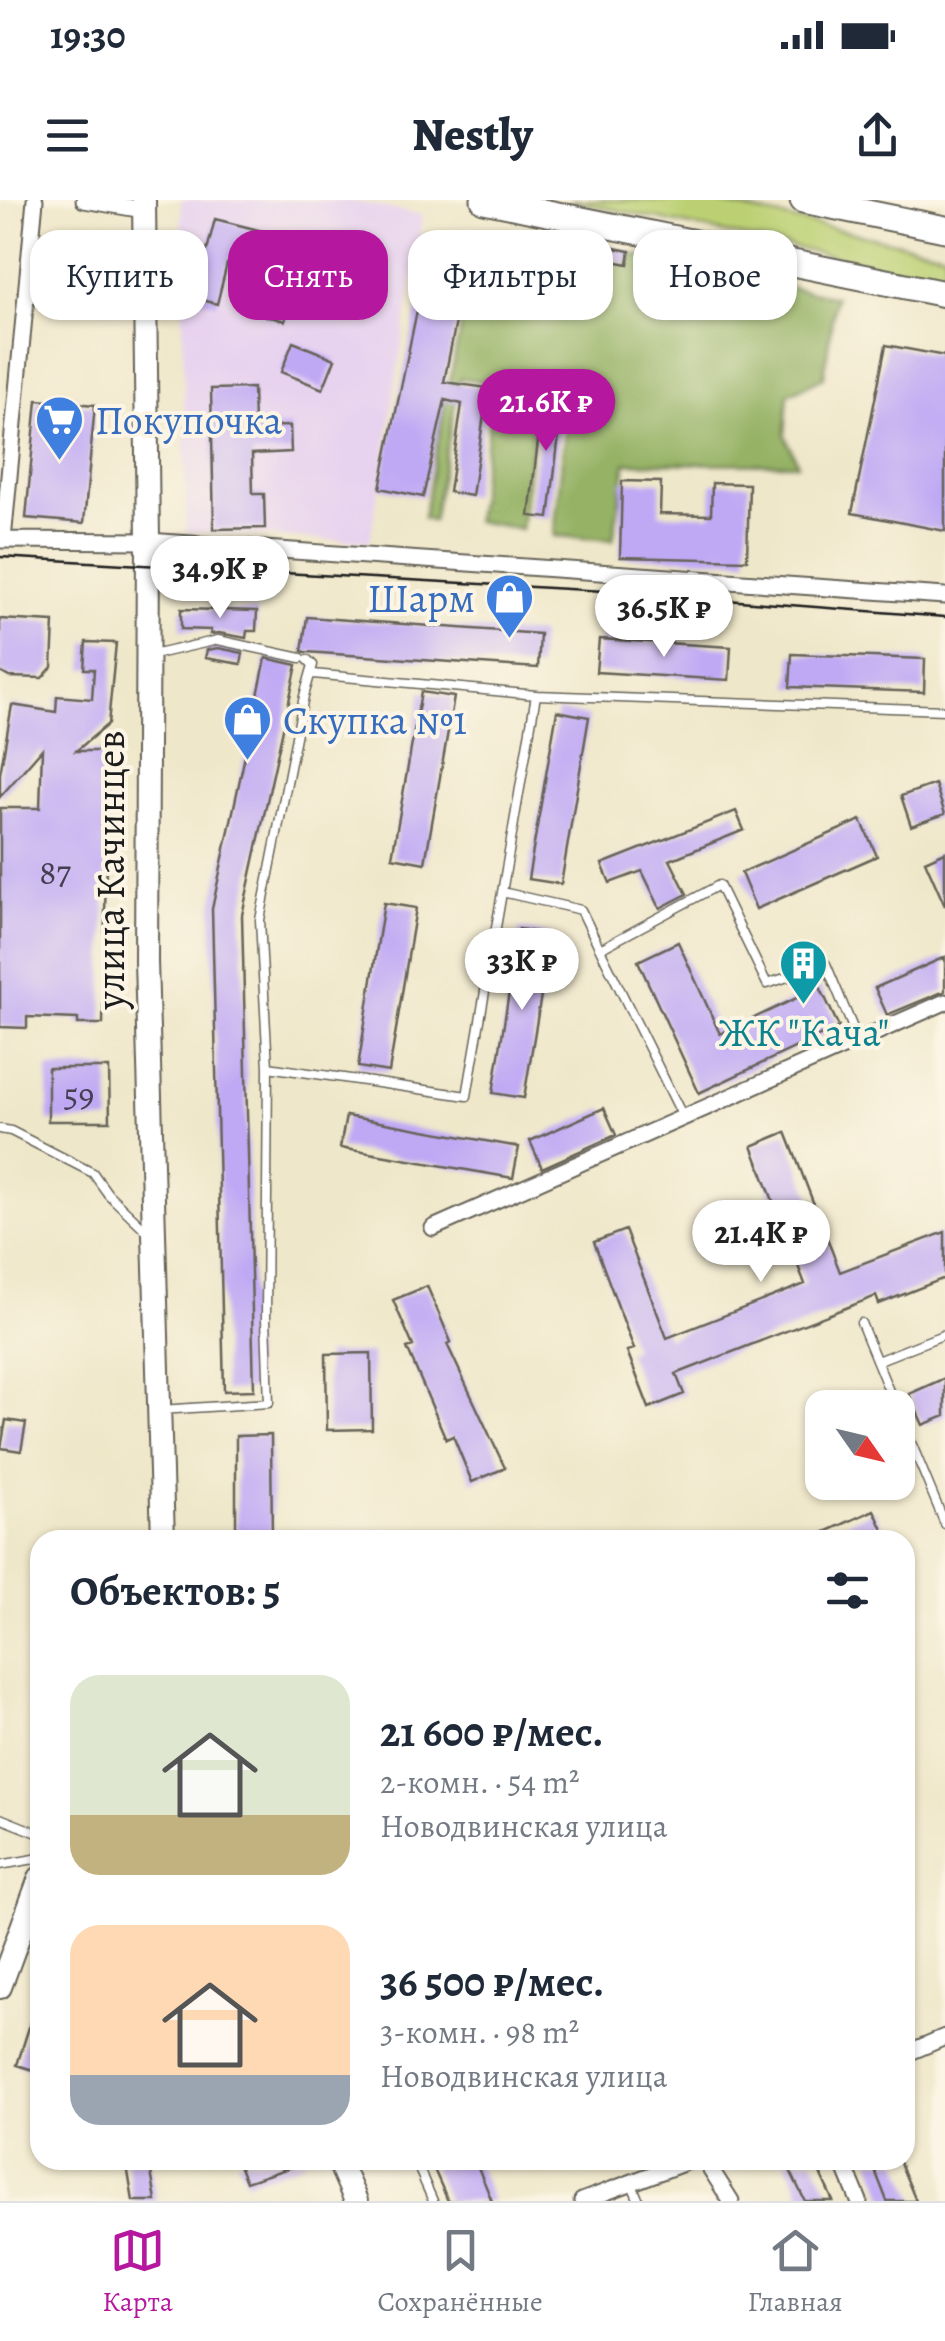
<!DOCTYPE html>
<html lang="ru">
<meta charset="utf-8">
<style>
:root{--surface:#fff;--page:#f6f6f7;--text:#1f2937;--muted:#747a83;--line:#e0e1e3;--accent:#b5179e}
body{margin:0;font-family:Alegreya,serif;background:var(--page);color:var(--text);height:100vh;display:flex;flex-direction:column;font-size:38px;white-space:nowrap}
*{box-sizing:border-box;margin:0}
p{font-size:32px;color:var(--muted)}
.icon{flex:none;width:55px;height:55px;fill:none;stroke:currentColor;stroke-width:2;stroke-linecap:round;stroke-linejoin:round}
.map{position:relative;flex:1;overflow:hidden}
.drawer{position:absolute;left:30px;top:1330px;width:885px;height:640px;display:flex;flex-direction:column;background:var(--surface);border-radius:30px;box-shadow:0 2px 8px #0004}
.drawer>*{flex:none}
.hud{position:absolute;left:30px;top:30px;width:885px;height:90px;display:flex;gap:20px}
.needle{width:65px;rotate:124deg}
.buttons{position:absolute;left:805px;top:1190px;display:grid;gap:20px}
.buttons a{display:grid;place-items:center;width:110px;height:110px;border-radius:20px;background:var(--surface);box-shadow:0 2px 8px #0004;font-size:50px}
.price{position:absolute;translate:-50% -85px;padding:0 22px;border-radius:35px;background:#fff;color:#222;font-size:32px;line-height:65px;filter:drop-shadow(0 2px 5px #0008)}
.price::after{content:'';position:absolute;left:50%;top:60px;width:30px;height:22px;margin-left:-15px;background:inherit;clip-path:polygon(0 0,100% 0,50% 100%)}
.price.on{background:var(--accent);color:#fff}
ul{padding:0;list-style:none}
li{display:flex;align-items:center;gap:30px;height:250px;padding:0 40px}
li span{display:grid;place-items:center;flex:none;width:280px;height:200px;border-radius:30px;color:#555}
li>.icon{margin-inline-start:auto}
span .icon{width:120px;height:120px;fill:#fffc;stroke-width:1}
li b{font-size:42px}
h2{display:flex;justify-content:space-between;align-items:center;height:120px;padding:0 40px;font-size:42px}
.tag{padding:0 35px;border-radius:30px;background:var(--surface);box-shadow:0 2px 8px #0004;font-size:35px;line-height:90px}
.tag.on{background:var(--accent);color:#fff}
.status{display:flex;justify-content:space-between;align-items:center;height:70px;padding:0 50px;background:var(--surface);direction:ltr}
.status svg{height:28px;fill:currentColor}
header{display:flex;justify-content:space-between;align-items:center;height:130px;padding:0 40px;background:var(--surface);font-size:45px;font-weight:800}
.tab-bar{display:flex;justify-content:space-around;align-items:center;height:140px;border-top:2px solid var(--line);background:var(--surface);font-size:28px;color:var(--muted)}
.tab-bar a{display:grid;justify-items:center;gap:5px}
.tab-bar .on{color:var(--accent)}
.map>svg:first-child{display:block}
.built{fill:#e7d2ef}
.green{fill:#bcd073;stroke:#6c7648;stroke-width:2.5}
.forest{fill:#95b265;stroke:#586740;stroke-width:2.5}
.building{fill:#c0a9f4}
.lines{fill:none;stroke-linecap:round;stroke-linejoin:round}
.service-casing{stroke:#666359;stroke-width:11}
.minor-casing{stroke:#666359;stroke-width:19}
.secondary-casing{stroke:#666359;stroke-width:26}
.trunk-casing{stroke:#666359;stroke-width:29}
.service{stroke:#fff;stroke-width:8}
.minor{stroke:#fff;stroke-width:15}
.secondary{stroke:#fff;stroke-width:22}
.trunk{stroke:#fff;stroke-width:25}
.tram{stroke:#1c1c1c;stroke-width:2.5}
.labels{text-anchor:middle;stroke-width:8;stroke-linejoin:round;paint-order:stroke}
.number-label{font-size:35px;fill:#453f52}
.shop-label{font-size:40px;fill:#366cbe;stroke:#fcf5e5;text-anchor:start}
.street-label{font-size:40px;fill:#1c1c1c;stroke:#fcf5e5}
.culture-label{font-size:40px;fill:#0d838f;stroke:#fcf5e5}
</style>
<div class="status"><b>19:30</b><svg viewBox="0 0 49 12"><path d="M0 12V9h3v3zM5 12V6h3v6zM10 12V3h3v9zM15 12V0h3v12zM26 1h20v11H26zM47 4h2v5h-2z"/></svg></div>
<header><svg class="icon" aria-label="menu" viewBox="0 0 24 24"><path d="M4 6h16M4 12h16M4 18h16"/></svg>Nestly<svg class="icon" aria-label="share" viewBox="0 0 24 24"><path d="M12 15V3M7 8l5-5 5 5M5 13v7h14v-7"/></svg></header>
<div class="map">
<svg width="945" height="2001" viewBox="0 0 945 2001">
<rect width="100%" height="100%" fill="#fcf5e5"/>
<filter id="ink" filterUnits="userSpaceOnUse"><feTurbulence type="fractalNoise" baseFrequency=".01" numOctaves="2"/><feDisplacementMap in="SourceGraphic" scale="20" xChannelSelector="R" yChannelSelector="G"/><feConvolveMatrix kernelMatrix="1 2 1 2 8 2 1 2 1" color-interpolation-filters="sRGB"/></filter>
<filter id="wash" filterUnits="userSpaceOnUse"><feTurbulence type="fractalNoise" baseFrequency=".0048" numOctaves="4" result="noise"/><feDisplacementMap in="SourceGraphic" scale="40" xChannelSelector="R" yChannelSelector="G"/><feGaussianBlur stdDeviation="2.25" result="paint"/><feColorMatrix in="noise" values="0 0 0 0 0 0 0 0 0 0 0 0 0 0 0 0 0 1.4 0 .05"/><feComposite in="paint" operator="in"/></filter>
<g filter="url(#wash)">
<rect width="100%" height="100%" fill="#efe7c9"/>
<path class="built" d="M181,0H347L423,15L370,342L186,332Z"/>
<path class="green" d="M569,0H704L945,53V80Z"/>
<path class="forest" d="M479,31L643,56L835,97L824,177L788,194L785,235L798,264L626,263L613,340L554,336L569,191L539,187L521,329L475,321L495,183L460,178L433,321L423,318Z"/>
<g id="blocks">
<path class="building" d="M215,19L306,42L285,121L263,115L273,76L227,64L217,104L195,98Z
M557,37L630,51L628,64L554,50Z
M430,48L469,56L444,182L488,188L472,296L449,292L462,204L445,200L423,297L380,288Z
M293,142L335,159L323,189L281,172Z
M886,145L945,156V331L852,313Z
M253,188L254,227L290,226L291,252L252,254L253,294H264L265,328L214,329L211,189Z
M544,191L564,193L549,318L529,316Z
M37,200L95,205L84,323L26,318Z
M622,281L661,282L660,314L711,315L712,283L749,284L747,360L620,357Z
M181,409L257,411L256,431H247L246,438L219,433L210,434L211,430L181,429Z
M307,417L540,434L538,468L306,452L302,451Z
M0,419L54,422L52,467L42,478L9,477L0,472Z
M599,439L731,447L729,480L596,472Z
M86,442L116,443L108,524L76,551H108L103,824H78V819L27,817V828L0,827V608H40L42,549L0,597V574L12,505L56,512L57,496L92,499L94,469H84Z
M218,448L243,453L241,464L205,458L207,450Z
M792,454L925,459L924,492L790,487Z
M266,458L297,465L242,715L254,1190L224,1191L212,709Z
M421,492L454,497L425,663L392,657Z
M557,511L589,517L561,684L528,679Z
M935,584L945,614L911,626L901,596Z
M736,611L744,630L670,660L687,694L660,708L642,671L610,683L602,664Z
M861,620L877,656L756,709L741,673Z
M945,652V706L925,661Z
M384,703L416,708L389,872L358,867Z
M519,729L551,735L524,898L493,893Z
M678,742L720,834L820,787L839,827L699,893L638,761Z
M945,757V791L887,815L875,788Z
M48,868H109L110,921H48Z
M604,908L616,935L542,968L530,941Z
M346,916L519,947L513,978L340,948Z
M786,932L840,1072L945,1032V1078L879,1104L876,1096L676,1174L684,1194L649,1208L627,1151L634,1149L594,1042L625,1030L667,1138L805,1084L752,946Z
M427,1086L451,1142L447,1144L505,1268L472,1282L453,1236L446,1239L407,1148L413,1146L393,1100Z
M371,1153L372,1229L327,1230L326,1154Z
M945,1178V1216L923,1225L909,1194Z
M6,1220L26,1223L21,1251L1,1248Z
M271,1235L272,1340H236V1236Z
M874,1310L886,1336L878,1340H808Z
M37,1802H40V1872L17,1865Z
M126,1960H149L156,2001H133Z
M237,1960H304V1963L246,1982Z
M430,1960H475L492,2001H448Z
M785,1960H814L833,2001H805Z
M871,1960H899L916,2001H887Z"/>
</g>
</g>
<g filter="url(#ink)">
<use href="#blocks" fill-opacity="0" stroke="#666359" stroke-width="2.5"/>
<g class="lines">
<defs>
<path id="service" d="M152,455L218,440L301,458
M536,495L945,510
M502,692L581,710L600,749
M268,867L467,896L536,495L313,474
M683,917L600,749L719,685L767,784L826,764L858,840
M0,929L11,931L93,973L108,994L149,1033
M861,1123L896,1208
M877,1161L945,1134
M160,1210L269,1203L266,1119L268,867L260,720L304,496L313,465L308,460
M898,1211L945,1324
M0,1618L40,1634
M0,1665L40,1658
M415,1960L433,2001
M631,1982L639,2001"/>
<path id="minor" d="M84,0L144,10
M0,340L148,341L945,396
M3,340L35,0
M433,1028L945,802
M905,1854L945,1837
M705,1960L731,2001
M842,1960L859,2001
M582,2001L691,1960"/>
<path id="secondary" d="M144,0L148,341L146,761L163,1340
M0,1787L40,1678
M338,1960L356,2001"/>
<path id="trunk" d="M484,0L945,94
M803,0L945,29"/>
</defs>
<use href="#service" class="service-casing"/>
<use href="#minor" class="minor-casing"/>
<use href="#secondary" class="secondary-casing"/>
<use href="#trunk" class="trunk-casing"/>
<use href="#service" class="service"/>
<use href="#minor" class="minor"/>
<use href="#secondary" class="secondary"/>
<use href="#trunk" class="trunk"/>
<path class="tram" d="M0,357L622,392L945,417"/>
</g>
</g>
<defs>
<symbol id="supermarket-pin" viewBox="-11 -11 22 30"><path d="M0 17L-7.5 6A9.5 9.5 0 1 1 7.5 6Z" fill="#3f7fe0" stroke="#fcf5e5"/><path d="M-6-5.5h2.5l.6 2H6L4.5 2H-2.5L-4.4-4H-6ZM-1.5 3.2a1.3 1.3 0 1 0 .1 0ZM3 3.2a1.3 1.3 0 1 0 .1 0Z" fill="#fff"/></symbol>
<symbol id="shop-pin" viewBox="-11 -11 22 30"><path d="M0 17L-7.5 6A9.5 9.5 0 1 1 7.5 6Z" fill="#3f7fe0" stroke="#fcf5e5"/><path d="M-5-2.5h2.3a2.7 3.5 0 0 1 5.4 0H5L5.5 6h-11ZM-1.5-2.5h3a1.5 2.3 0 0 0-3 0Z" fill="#fff"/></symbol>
<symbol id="building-pin" viewBox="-11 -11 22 30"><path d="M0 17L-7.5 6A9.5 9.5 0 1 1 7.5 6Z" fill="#0f9aa8" stroke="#fcf5e5"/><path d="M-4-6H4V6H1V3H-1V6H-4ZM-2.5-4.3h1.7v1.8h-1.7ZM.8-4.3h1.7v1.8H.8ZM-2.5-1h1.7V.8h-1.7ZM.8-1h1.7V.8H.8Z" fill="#fff"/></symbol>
</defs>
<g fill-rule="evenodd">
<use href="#supermarket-pin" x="32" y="192" width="55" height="75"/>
<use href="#shop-pin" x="482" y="370" width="55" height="75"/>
<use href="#shop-pin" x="220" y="492" width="55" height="75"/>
<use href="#building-pin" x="776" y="736" width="55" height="75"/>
</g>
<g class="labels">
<g class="number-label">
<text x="55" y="684">87</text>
<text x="79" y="906">59</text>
</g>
<g class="shop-label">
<text x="95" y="234">Покупочка</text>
<text x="475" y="412" text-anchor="end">Шарм</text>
<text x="283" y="534">Скупка №1</text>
</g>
<g class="street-label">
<text transform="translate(110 670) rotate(-90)" y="14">улица Качинцев</text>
</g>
<g class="culture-label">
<text x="804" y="846">ЖК "Кача"</text>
</g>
</g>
</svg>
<div class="buttons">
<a><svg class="needle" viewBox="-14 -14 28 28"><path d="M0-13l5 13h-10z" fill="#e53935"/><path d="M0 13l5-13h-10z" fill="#747a83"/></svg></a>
</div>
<b class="price on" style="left:546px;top:254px">21.6K ₽</b>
<b class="price" style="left:220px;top:421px">34.9K ₽</b>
<b class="price" style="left:664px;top:460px">36.5K ₽</b>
<b class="price" style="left:522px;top:813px">33K ₽</b>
<b class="price" style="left:761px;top:1085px">21.4K ₽</b>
<div class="hud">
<a class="tag">Купить</a>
<a class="tag on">Снять</a>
<a class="tag">Фильтры</a>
<a class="tag">Новое</a>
</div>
<section class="drawer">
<h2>Объектов: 5<svg class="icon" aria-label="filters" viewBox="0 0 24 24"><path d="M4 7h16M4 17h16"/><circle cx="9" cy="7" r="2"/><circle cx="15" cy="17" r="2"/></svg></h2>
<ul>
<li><span style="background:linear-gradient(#dfe7d0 70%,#c2b280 0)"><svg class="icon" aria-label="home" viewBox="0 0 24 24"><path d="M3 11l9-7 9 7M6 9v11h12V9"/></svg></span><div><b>21 600 ₽/мес.</b><p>2-комн. · 54 m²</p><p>Новодвинская улица</p></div></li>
<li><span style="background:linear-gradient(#ffd9b3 75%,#9aa5b1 0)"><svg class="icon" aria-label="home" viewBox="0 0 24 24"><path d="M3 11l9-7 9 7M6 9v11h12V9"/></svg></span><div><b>36 500 ₽/мес.</b><p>3-комн. · 98 m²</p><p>Новодвинская улица</p></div></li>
</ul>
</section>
</div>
<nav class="tab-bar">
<a class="on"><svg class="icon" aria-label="map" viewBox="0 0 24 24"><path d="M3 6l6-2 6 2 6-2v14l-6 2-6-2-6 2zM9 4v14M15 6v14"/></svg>Карта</a>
<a><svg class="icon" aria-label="saved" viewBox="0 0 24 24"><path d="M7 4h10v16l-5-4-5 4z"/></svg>Сохранённые</a>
<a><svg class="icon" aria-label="home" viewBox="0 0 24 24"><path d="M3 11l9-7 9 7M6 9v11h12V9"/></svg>Главная</a>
</nav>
